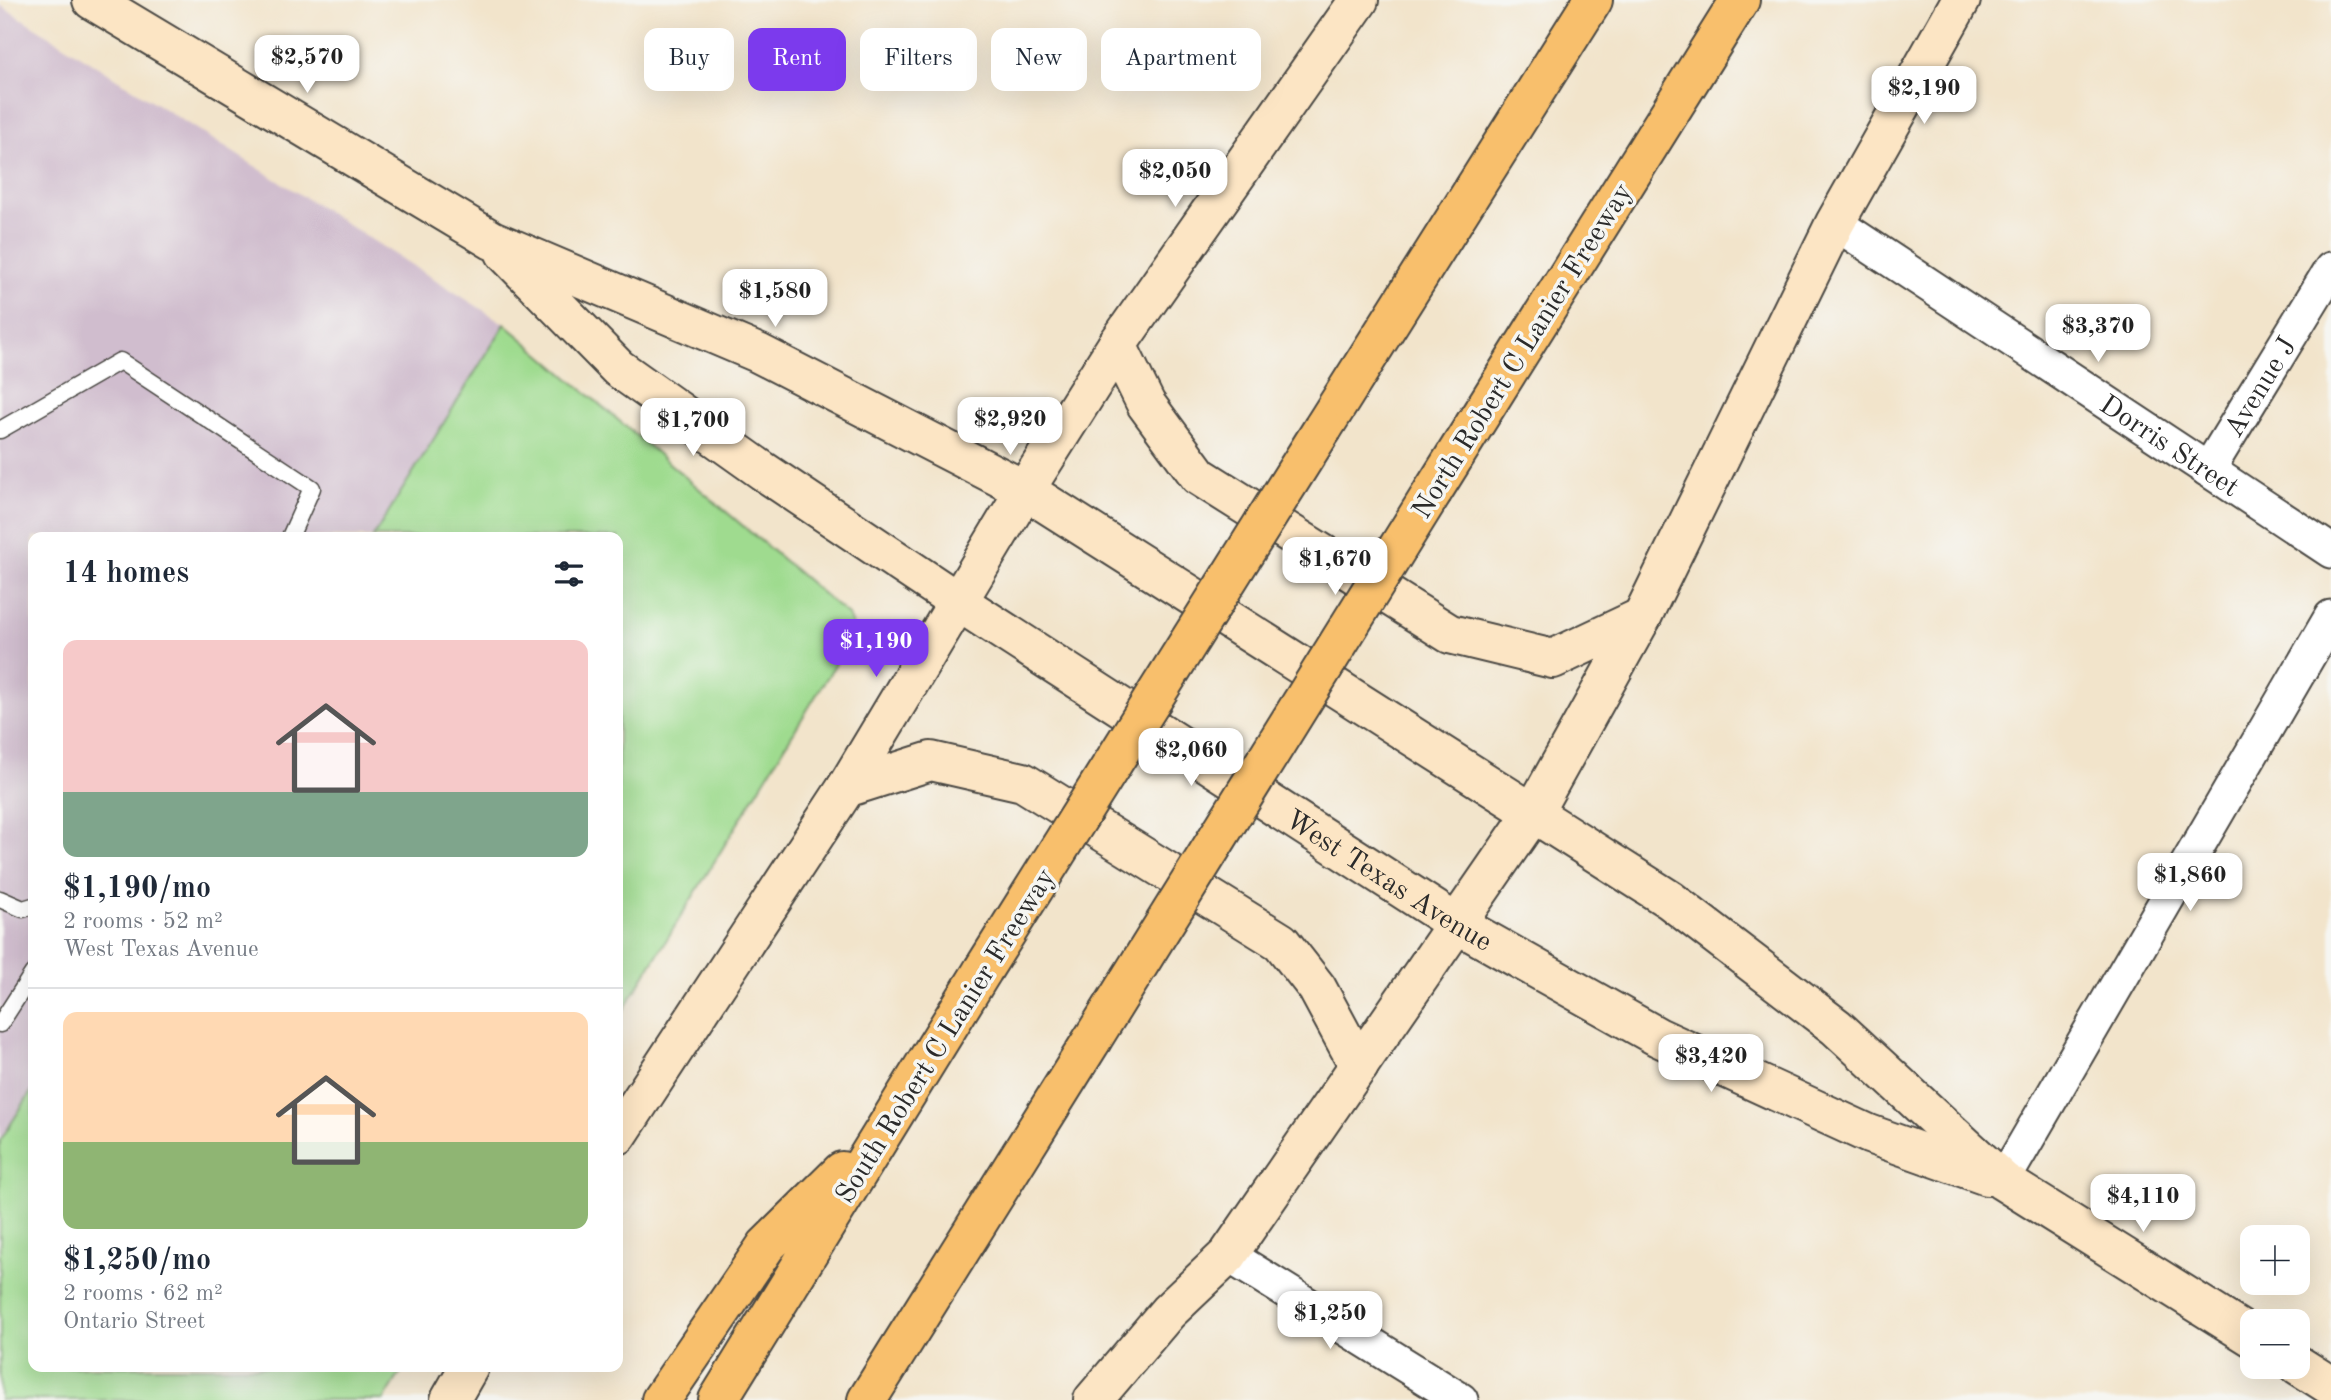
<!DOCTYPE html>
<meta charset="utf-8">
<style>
:root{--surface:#fff;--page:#f6f6f7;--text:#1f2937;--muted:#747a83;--line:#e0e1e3;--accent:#7c3aed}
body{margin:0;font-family:"Old Standard TT",serif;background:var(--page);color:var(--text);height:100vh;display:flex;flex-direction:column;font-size:26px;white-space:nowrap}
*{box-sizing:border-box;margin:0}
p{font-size:23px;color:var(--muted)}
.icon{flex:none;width:38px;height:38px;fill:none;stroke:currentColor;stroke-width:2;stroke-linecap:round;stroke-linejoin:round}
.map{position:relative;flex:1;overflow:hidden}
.side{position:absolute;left:28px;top:532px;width:595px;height:840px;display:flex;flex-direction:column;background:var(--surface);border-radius:14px;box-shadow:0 7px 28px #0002}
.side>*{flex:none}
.top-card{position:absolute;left:644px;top:28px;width:665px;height:63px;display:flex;gap:14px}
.buttons{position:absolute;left:2240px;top:1225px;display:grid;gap:14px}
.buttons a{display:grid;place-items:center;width:70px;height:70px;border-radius:14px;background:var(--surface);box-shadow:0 7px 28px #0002;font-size:35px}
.price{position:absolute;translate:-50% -60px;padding:0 16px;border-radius:14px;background:#fff;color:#222;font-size:23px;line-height:46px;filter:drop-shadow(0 2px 4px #0008)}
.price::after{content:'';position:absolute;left:50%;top:42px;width:21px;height:16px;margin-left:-10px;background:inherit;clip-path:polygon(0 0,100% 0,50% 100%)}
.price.current{background:var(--accent);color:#fff}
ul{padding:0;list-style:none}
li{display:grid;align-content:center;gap:14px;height:371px;padding:0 35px}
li+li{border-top:2px solid var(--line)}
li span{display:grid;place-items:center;height:217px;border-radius:14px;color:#555}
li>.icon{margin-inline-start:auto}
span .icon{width:126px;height:126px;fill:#fffc;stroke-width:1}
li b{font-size:30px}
h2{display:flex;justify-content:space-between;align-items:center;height:84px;padding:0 35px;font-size:30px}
.pill{padding:0 24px;border-radius:14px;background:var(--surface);box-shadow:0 7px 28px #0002;font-size:24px;line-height:63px}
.pill.current{background:var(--accent);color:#fff}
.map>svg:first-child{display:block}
.industrial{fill:#d0bdce}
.green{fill:#9fdb8f;stroke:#65835d;stroke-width:2}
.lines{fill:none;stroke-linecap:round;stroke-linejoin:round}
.lane-casing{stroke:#494743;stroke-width:19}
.street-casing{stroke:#494743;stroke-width:37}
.secondary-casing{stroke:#494743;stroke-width:42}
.highway-casing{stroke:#494743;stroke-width:42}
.lane{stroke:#fff;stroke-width:16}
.street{stroke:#fff;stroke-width:33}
.secondary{stroke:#fce5c4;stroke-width:38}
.highway{stroke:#f8bf6c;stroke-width:38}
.highway-bridge-casing{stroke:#494743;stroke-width:42;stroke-linecap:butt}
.highway-bridge{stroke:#f8bf6c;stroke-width:38}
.labels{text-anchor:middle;stroke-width:7;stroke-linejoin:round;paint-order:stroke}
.street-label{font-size:28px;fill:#2b2b2b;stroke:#f6f6f2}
</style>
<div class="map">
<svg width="2331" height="1400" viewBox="0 0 2331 1400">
<rect width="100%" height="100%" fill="#f6f6f2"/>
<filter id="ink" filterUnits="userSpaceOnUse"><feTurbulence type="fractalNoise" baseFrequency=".0143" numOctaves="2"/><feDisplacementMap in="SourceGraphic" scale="14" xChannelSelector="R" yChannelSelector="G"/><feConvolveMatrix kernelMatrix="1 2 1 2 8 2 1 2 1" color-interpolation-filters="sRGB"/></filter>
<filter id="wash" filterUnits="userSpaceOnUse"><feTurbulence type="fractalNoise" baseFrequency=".00686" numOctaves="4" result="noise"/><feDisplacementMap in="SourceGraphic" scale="28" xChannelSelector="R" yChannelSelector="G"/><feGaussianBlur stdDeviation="1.57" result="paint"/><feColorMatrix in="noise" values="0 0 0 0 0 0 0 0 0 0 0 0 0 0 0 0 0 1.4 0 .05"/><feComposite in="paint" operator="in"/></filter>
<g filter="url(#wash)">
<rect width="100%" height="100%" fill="#f2e4cb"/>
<path class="industrial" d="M0,5L505,324L373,537H33V1089L0,1141Z"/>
<path class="green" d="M505,324L848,615L855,632L618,1019V537H373Z
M33,1089V1367H404L384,1400H0V1141Z"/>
</g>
<g filter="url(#ink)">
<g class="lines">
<defs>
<path id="lane" d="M0,430L120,361L312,488L290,537
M0,899L23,909L33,906
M0,1024L33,973"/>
<g id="street">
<path id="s1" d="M1835,223L2331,551"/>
<path id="s2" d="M2208,470L2331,269"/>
<path d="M2003,1181L2331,617"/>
<path d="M1228,1255L1461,1400"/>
</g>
<g id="secondary">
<path d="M92,0L492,240L758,353L1025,490L1670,900L1836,1027L2003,1181L2252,1337"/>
<path id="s3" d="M505,253L618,368L763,471L957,601L1457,924L1658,1037L1869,1134L1987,1176"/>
<path d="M1117,345L1146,404L1199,476L1450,634L1553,659L1642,617"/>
<path d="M846,788L931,761L1023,782L1281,942L1317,988L1359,1066"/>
<path d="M618,1135L846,788L1025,490L1117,345L1359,0"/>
<path d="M2298,1365L2331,1386"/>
<path d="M450,1400L469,1367"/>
<path d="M1093,1400L1168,1312L1228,1255L1533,813L1642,617L1835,223L1961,0"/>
</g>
<path id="highway" d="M1323,428L1593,0
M1433,491L1740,0
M661,1400L766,1246L842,1171
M718,1400L983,970
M867,1400L1092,1040"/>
</defs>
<use href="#lane" class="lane-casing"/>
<use href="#street" class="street-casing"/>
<use href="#secondary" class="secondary-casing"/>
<use href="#highway" class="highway-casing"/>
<use href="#lane" class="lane"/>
<use href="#street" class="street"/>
<use href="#secondary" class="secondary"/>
<use href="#highway" class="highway"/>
<defs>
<path id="highway-bridge" d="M983,970L1323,428
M1092,1040L1433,491"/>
</defs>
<use href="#highway-bridge" class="highway-bridge-casing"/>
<use href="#highway-bridge" class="highway-bridge"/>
</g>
</g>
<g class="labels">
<g class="street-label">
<text transform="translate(1521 350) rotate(-58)" y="10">North Robert C Lanier Freeway</text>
<text dy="10" stroke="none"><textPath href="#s2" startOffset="98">Avenue J</textPath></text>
<text dy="10" stroke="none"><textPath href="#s1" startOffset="402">Dorris Street</textPath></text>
<text dy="10" stroke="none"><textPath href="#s3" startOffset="1087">West Texas Avenue</textPath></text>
<text transform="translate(944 1035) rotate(-58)" y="10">South Robert C Lanier Freeway</text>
</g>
</g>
</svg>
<div class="buttons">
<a>+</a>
<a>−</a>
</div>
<b class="price" style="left:307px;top:95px">$2,570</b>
<b class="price" style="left:1924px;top:126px">$2,190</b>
<b class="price" style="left:1175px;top:209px">$2,050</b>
<b class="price" style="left:775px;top:329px">$1,580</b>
<b class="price" style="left:2098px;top:364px">$3,370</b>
<b class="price" style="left:1010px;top:457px">$2,920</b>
<b class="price" style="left:693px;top:458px">$1,700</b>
<b class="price" style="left:1335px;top:597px">$1,670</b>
<b class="price current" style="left:876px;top:679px">$1,190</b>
<b class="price" style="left:1191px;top:788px">$2,060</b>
<b class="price" style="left:2190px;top:913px">$1,860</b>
<b class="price" style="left:1711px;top:1094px">$3,420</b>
<b class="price" style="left:2143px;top:1234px">$4,110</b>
<b class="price" style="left:1330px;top:1351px">$1,250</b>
<div class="top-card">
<a class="pill">Buy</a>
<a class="pill current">Rent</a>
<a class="pill">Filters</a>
<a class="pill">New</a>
<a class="pill">Apartment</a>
</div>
<section class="side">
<h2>14 homes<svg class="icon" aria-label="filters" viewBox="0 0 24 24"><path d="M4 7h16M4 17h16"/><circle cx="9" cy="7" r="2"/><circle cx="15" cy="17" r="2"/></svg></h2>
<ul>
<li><span style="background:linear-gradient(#f6c9c9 70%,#7fa58c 0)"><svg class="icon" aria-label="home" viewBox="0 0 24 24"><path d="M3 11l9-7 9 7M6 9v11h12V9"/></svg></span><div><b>$1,190/mo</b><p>2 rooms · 52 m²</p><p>West Texas Avenue</p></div></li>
<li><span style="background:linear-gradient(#ffd9b3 60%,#8fb573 0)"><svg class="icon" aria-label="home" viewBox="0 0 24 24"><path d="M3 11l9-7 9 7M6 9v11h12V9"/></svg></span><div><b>$1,250/mo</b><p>2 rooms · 62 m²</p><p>Ontario Street</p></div></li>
</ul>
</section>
</div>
